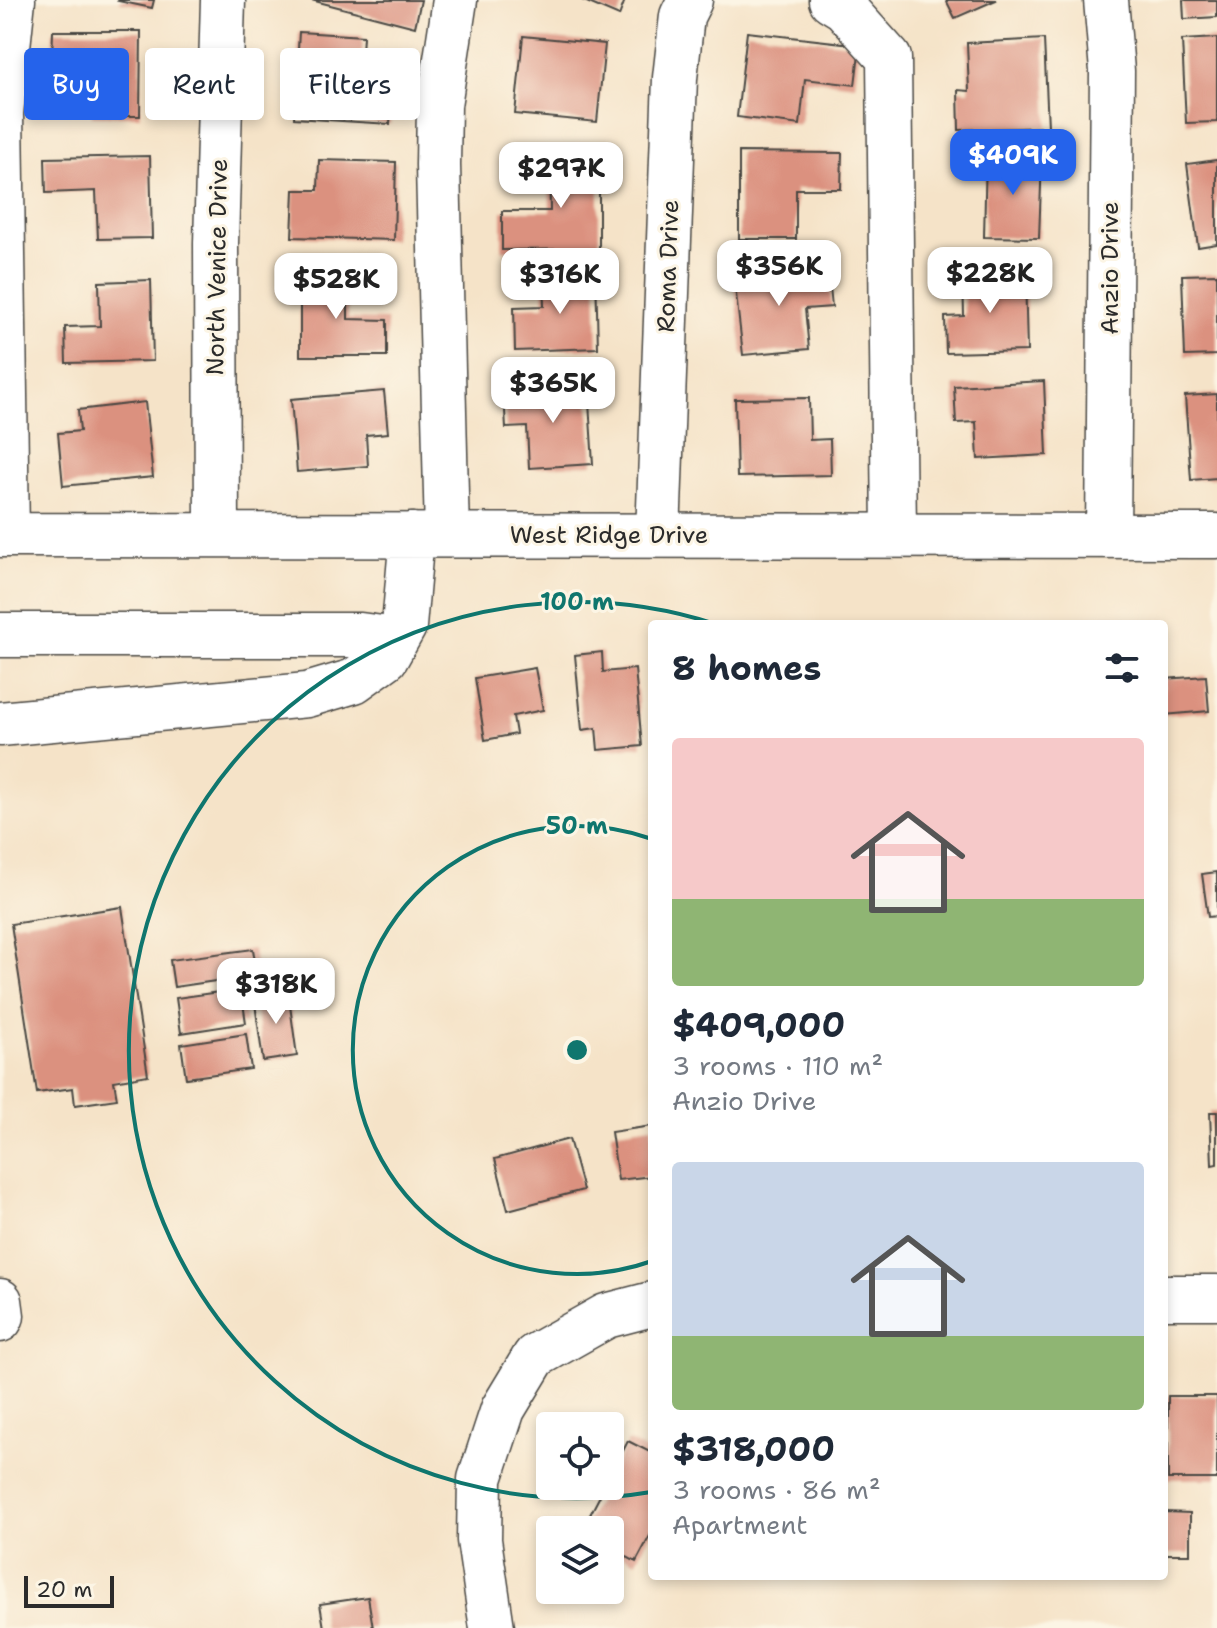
<!DOCTYPE html>
<meta charset="utf-8">
<style>
:root{--surface:#fff;--page:#f2f2f3;--text:#1f2937;--muted:#747a83;--accent:#2563eb}
body{margin:0;font-family:"Shantell Sans",sans-serif;background:var(--page);color:var(--text);height:100vh;display:flex;flex-direction:column;font-size:30px;white-space:nowrap}
*{box-sizing:border-box;margin:0}
p{font-size:26px;color:var(--muted)}
.icon{flex:none;width:44px;height:44px;fill:none;stroke:currentColor;stroke-width:2;stroke-linecap:round;stroke-linejoin:round}
.map{position:relative;flex:1;overflow:hidden}
.panel{position:absolute;left:648px;top:620px;width:520px;height:960px;display:flex;flex-direction:column;background:var(--surface);border-radius:8px;box-shadow:0 4px 12px #0003}
.panel>*{flex:none}
.hud{position:absolute;left:24px;top:48px;width:504px;height:72px;display:flex;gap:16px}
.fabs{position:absolute;left:536px;top:1412px;display:grid;gap:16px}
.fabs a{display:grid;place-items:center;width:88px;height:88px;border-radius:8px;background:var(--surface);box-shadow:0 4px 12px #0003;font-size:40px}
.scale{position:absolute;left:24px;bottom:20px;width:90px;box-sizing:border-box;padding-left:8px;border:4px solid #2b2b2b;border-top:0;font-size:22px;line-height:28px;white-space:nowrap;color:#2b2b2b;-webkit-text-stroke:6px #fcf5e5;paint-order:stroke}
.price{position:absolute;translate:-50% -68px;padding:0 18px;border-radius:16px;background:#fff;color:#222;font-size:26px;line-height:52px;filter:drop-shadow(0 2px 4px #0008)}
.price::after{content:'';position:absolute;left:50%;top:48px;width:24px;height:18px;margin-left:-12px;background:inherit;clip-path:polygon(0 0,100% 0,50% 100%)}
.price.active{background:var(--accent);color:#fff}
ul{padding:0;list-style:none}
li{display:grid;align-content:center;gap:16px;height:424px;padding:0 24px}
li span{display:grid;place-items:center;height:248px;border-radius:8px;color:#555}
li>.icon{margin-inline-start:auto}
span .icon{width:144px;height:144px;fill:#fffc;stroke-width:1}
li b{font-size:34px}
h2{display:flex;justify-content:space-between;align-items:center;height:96px;padding:0 24px;font-size:34px}
.tag{padding:0 28px;border-radius:8px;background:var(--surface);box-shadow:0 4px 12px #0003;font-size:28px;line-height:72px}
.tag.active{background:var(--accent);color:#fff}
.map>svg:first-child{display:block}
.building{fill:#db917f}
.lines{fill:none;stroke-linecap:round;stroke-linejoin:round}
.minor-casing{stroke:#494743;stroke-width:47}
.minor{stroke:#fff;stroke-width:44}
.ring{fill:none;stroke:#0f766e;stroke-width:4}
.labels{text-anchor:middle;stroke-width:6;stroke-linejoin:round;paint-order:stroke}
.street-label{font-size:24px;fill:#2b2b2b;stroke:#fcf5e5}
.centre{fill:#0f766e;stroke:#fcf5e5;stroke-width:4}
.ring-label{font-size:24px;text-anchor:middle;font-weight:bold;fill:#0f766e;stroke:#fcf5e5;stroke-width:6;stroke-linejoin:round;paint-order:stroke}
</style>
<div class="map">
<svg width="1217" height="1628" viewBox="0 0 1217 1628">
<rect width="100%" height="100%" fill="#fcf5e5"/>
<filter id="ink" filterUnits="userSpaceOnUse"><feTurbulence type="fractalNoise" baseFrequency=".0125" numOctaves="2"/><feDisplacementMap in="SourceGraphic" scale="16" xChannelSelector="R" yChannelSelector="G"/><feConvolveMatrix kernelMatrix="1 2 1 2 8 2 1 2 1" color-interpolation-filters="sRGB"/></filter>
<filter id="wash" filterUnits="userSpaceOnUse"><feTurbulence type="fractalNoise" baseFrequency=".006" numOctaves="4" result="noise"/><feDisplacementMap in="SourceGraphic" scale="32" xChannelSelector="R" yChannelSelector="G"/><feGaussianBlur stdDeviation="1.8" result="paint"/><feColorMatrix in="noise" values="0 0 0 0 0 0 0 0 0 0 0 0 0 0 0 0 0 1.4 0 .05"/><feComposite in="paint" operator="in"/></filter>
<g filter="url(#wash)">
<rect width="100%" height="100%" fill="#f5e3c8"/>
<g id="blocks">
<path class="building" d="M119,0H154L152,8L118,1Z
M311,0H421L415,27Z
M582,0H625L619,16Z
M946,0H996L955,18Z
M1183,0H1217V17L1184,19Z
M53,31H141L140,116H92V60H52Z
M299,32L363,36L360,85L392,87L390,124L294,118Z
M747,32L860,45L855,85L805,79L800,125L737,117Z
M523,36L605,44L597,122L515,114Z
M1217,38V122L1186,123L1182,40Z
M1044,39L1048,127L959,130L958,90L969,91L967,43Z
M739,152L842,153L841,189H796V239H739Z
M549,154H599V249L502,250V211H550Z
M150,156L152,238L98,239L96,191L46,193L45,158Z
M986,156L1042,158L1039,238L984,237Z
M319,160L396,162L394,240L292,237L294,190H318Z
M1217,160V244L1198,247L1187,164Z
M828,267L832,307L805,309L809,349L743,355L734,276Z
M596,273L598,348L515,351L514,307L544,306L543,274Z
M1025,273L1027,351L946,353L945,317L964,316L963,274Z
M348,274V319L387,320V356H300V275Z
M1217,274V355L1185,356L1182,275Z
M151,280L153,361L66,363L65,327L100,326L99,282Z
M1044,381L1047,455L978,459L976,422L956,423L954,386Z
M588,387L593,464L529,468L527,427L506,428L504,393Z
M384,391L388,433L366,435L368,466L297,472L291,399Z
M1217,394V478L1191,480L1185,396Z
M809,398L810,440L830,439L831,475L737,477L735,399Z
M145,402L153,477L63,486L58,433L80,431L78,410Z
M602,652L603,672L635,669L642,746L598,750L596,728L582,730L575,655Z
M535,668L543,710L513,716L516,734L485,740L475,678Z
M1206,676L1209,711L1164,715V679Z
M1217,872V916L1208,917L1202,874Z
M122,907L148,1075L114,1081L117,1099L75,1105L73,1088L37,1093L11,924Z
M253,949L257,975L174,987L170,960Z
M241,989L246,1023L181,1033L176,998Z
M288,991L297,1056L263,1061L254,996Z
M246,1034L251,1069L186,1078L181,1044Z
M1210,1112H1217V1164L1212,1165Z
M652,1126V1176L618,1180L611,1132Z
M569,1139L583,1190L508,1210L495,1159Z
M1168,1396H1217V1479H1168Z
M628,1441L652,1453V1532L636,1562L610,1548V1530H582L605,1486H610V1476Z
M1164,1512L1190,1513V1554H1164Z
M368,1597L373,1628H324L320,1604Z"/>
</g>
</g>
<g filter="url(#ink)">
<use href="#blocks" fill-opacity="0" stroke="#494743" stroke-width="2"/>
<g class="lines">
<defs>
<path id="minor" d="M831,0L844,8L889,58L894,535
M1106,0L1112,71L1108,536
M217,534L216,243L223,0
M0,535L1217,536
M7,535L1,113L13,0
M447,535L438,165L439,105L455,0
M658,535L675,78L682,16L690,0
M0,635H360L396,640
M0,724L307,695L354,681L386,658L404,626L412,535
M1164,1297H1217
M0,1301L2,1316L0,1320
M492,1628L479,1540L480,1479L503,1409L535,1356L606,1316L652,1304"/>
</defs>
<use href="#minor" class="minor-casing"/>
<use href="#minor" class="minor"/>
</g>
</g>
<g class="ring">
<path d="M652 1261A224 224 0 1 1 652 839"/>
<path d="M651 1492A448 448 0 1 1 715 624"/>
</g>
<g class="labels">
<g class="street-label">
<text transform="translate(668 266) rotate(-88)" y="8">Roma Drive</text>
<text transform="translate(217 267) rotate(-89)" y="8">North Venice Drive</text>
<text transform="translate(1110 268) rotate(-90)" y="8">Anzio Drive</text>
<text x="609" y="543">West Ridge Drive</text>
</g>
</g>
<circle cx="577" cy="1050" r="12" class="centre"/>
<g class="ring-label">
<text x="577" y="610">100 m</text>
<text x="577" y="834">50 m</text>
</g>
</svg>
<div class="fabs">
<a><svg class="icon" aria-label="locate" viewBox="0 0 24 24"><circle cx="12" cy="12" r="6"/><path d="M12 2v4M12 18v4M2 12h4M18 12h4"/></svg></a>
<a><svg class="icon" aria-label="layers" viewBox="0 0 24 24"><path d="M12 4l9 5-9 5-9-5zM3 14l9 5 9-5"/></svg></a>
</div>
<div class="scale">20 m</div>
<b class="price active" style="left:1013px;top:197px">$409K</b>
<b class="price" style="left:561px;top:210px">$297K</b>
<b class="price" style="left:779px;top:308px">$356K</b>
<b class="price" style="left:990px;top:315px">$228K</b>
<b class="price" style="left:560px;top:316px">$316K</b>
<b class="price" style="left:336px;top:321px">$528K</b>
<b class="price" style="left:553px;top:425px">$365K</b>
<b class="price" style="left:276px;top:1026px">$318K</b>
<div class="hud">
<a class="tag active">Buy</a>
<a class="tag">Rent</a>
<a class="tag">Filters</a>
</div>
<section class="panel">
<h2>8 homes<svg class="icon" aria-label="filters" viewBox="0 0 24 24"><path d="M4 7h16M4 17h16"/><circle cx="9" cy="7" r="2"/><circle cx="15" cy="17" r="2"/></svg></h2>
<ul>
<li><span style="background:linear-gradient(#f6c9c9 65%,#8fb573 0)"><svg class="icon" aria-label="home" viewBox="0 0 24 24"><path d="M3 11l9-7 9 7M6 9v11h12V9"/></svg></span><div><b>$409,000</b><p>3 rooms · 110 m²</p><p>Anzio Drive</p></div></li>
<li><span style="background:linear-gradient(#c9d6e8 70%,#8fb573 0)"><svg class="icon" aria-label="home" viewBox="0 0 24 24"><path d="M3 11l9-7 9 7M6 9v11h12V9"/></svg></span><div><b>$318,000</b><p>3 rooms · 86 m²</p><p>Apartment</p></div></li>
</ul>
</section>
</div>
